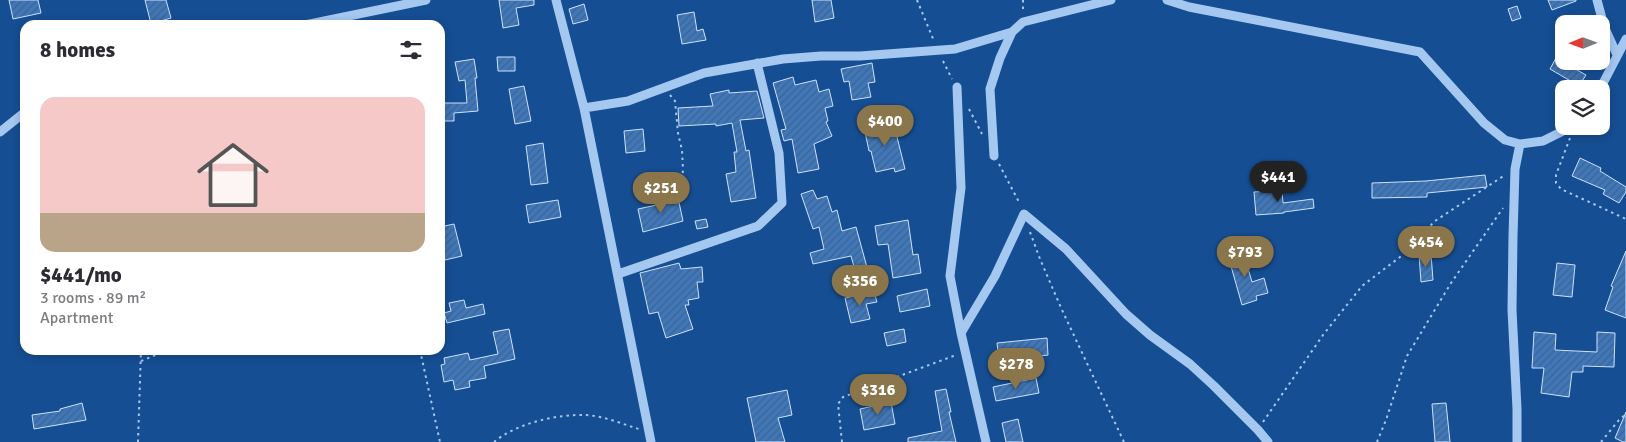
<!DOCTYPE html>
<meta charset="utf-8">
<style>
:root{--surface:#fff;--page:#f7f7f7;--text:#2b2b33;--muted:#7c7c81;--line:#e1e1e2;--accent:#8a764a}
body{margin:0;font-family:Signika,sans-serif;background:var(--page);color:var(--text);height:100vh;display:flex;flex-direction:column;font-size:19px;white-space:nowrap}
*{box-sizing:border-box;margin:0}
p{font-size:16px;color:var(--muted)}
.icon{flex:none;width:28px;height:28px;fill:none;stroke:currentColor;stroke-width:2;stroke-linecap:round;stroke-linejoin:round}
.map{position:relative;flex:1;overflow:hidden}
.sheet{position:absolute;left:20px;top:20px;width:425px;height:335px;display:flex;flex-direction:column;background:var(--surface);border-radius:15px;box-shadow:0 2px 8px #0003}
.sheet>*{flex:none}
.needle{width:32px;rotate:269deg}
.fabs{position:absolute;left:1555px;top:15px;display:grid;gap:10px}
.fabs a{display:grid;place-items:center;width:55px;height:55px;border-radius:10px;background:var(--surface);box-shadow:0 2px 8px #0003;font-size:25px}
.price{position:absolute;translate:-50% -42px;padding:0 11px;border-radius:18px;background:var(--accent);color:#fff;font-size:16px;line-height:32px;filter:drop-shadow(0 1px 2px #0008)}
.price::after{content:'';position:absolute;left:50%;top:30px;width:15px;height:11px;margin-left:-8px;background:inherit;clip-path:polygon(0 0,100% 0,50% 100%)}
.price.selected{background:#222;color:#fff}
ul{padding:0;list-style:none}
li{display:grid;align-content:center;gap:10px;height:265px;padding:0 20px}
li+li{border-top:1px solid var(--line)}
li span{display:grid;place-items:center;height:155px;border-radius:15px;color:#555}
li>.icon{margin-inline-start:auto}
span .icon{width:90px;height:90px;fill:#fffc;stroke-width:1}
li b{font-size:21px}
h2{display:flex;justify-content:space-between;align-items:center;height:60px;padding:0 20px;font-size:21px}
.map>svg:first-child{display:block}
.building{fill:url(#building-hatch);stroke:#cce2fc}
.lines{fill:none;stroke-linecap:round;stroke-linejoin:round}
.path{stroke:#a5c8f1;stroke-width:2;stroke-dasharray:2.5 4;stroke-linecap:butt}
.minor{stroke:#a5c8f1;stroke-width:9}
</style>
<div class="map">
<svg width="1626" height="442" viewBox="0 0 1626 442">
<defs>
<pattern id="building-hatch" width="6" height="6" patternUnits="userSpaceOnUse" patternTransform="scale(1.25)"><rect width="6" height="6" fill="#3e77bb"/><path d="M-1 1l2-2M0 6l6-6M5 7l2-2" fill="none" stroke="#456284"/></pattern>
</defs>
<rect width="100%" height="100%" fill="#164e93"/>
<path class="building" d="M9,0H38L41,13L13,19Z
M145,0H166L171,18L151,24Z
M499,0H534V5L516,8L519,25L503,28Z
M812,0H831L834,18L815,22Z
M1548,0H1576V1L1552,10Z
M584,4L588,20L573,24L569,9Z
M1517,6L1521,18L1512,21L1508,9Z
M694,12L697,31L703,29L706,40L682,44L677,15Z
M497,57H515V71H498Z
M1556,58L1586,75L1579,86L1550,69Z
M474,59L477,78H475L478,111L454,113V121H440V103H467L465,80L459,81L455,62Z
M872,63L875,82L868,83L871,97L852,100L849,81L844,82L841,69Z
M793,77L795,85L816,80L819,92L829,89L833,106L825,108L828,121L826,122L832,136L814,144L819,169L798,173L792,139L784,141L781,130L786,129L773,83Z
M524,86L531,121L515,124L509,89Z
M729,90V93L757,91L764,118L740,120L746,151L749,150L756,198L731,202L726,174L736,172L734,152H737L732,123L716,126V124L679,126L678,108L713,106L710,94Z
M893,121L905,169L895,172L894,168L876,172L871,151H869L864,127Z
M643,129L645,151L626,153L624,131Z
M543,143L548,183L531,185L526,146Z
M1580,158L1601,168L1600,171L1626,187V192L1619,203L1603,194L1605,190L1572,176Z
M1485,175L1487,187L1427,193V197L1372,198V183L1426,181Z
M813,190L817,199L827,196L832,212L837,210L842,231L856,227L868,271L856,274L851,256L813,264L810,253L824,249L819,227L813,229L801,194Z
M1282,190L1283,203L1313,199L1314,208L1284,212V213L1256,215L1254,192Z
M677,193L683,221L643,232L638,209L661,204L660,197Z
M558,200L561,217L529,223L526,205Z
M706,219L708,227L697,229L695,221Z
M908,220L913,255L918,254L921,273L893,278L888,244L878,245L875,226Z
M454,224L462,256L445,260L440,236V227Z
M1242,248L1252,282L1264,278L1268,293L1256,296L1257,300L1242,305L1227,252Z
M1626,251V318L1605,310L1613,287L1611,286Z
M1431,254L1433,280L1421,282L1419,255Z
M679,263L681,269L702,267L703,282H697L699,298L688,300L689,305H685L693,329L666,338L658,312L649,314L640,273Z
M1557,263L1575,265L1572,297L1553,295Z
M927,289L930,306L900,312L897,296Z
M874,292L877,302L866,304L870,319L851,323L845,298Z
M464,300L466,308L483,304L485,314L447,323L444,313L451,311L449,303Z
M509,329L515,359L484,366L486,378L469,381L470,387L455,390L453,380L444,382L441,365L445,364L444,358L468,353L470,360L498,354L493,332Z
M904,329L906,342L887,346L884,333Z
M1534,332L1556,334L1555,350L1597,352V332L1615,333L1614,367L1583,366V372H1572L1569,397L1541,393L1544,368H1532Z
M1047,338L1048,355L999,361L997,343Z
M1036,378L1039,393L996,401L993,387Z
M946,389L951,412H949L956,442H908V438L942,431L935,391Z
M787,390L792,415L778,418L785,442H756L747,398Z
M891,402L895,424L864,430L860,409Z
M82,403L86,420L34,429L32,415L60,411V409Z
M1446,403L1450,442H1435L1432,404Z
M1626,412V442H1623L1615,438Z
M1018,419L1023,442H1006L1002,423Z"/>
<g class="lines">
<path class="path" d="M917,0L934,41
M1023,0V13
M943,61L952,79
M670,95L675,101L678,133L682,150L683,170L681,186
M969,109L982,134
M1570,138L1556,175V183L1561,189L1626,219
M999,164L1020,204
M1030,232L1040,259L1062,310L1124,442
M420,350L440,442
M141,361L168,350
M1263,422L1323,335L1362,286L1400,257L1435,221L1505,175
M138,442L141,350
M494,442C517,423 557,414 586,415C604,416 622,424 639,429
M842,442L838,404L843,397L956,355
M1377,442L1386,420L1407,356L1451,283L1503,208
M1601,442L1619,420L1626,414"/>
<path class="minor" d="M556,0L584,108L651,442
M1167,0L1189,7L1420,52L1484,123L1505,140L1520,144L1543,141L1561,132L1567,126
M1597,0L1604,26L1617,55
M305,25L426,0
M957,87L961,188L950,276L961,333
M1600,89L1626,39
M584,108L628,101L704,73L783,59L821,56H860L955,49L1012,32
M0,132L25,112
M994,156L990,89L1000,58L1012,32L1023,22L1111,0
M618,274L758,226L782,203L779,153L757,63
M986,442L961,333L995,276L1024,214L1066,249L1126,314L1150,335L1190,364L1214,386L1258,430L1268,442
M1517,442V409L1512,310L1513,236L1515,169L1520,144"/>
</g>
</svg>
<div class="fabs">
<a><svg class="needle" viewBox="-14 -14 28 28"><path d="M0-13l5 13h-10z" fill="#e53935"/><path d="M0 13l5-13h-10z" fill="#7c7c81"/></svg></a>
<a><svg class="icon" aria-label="layers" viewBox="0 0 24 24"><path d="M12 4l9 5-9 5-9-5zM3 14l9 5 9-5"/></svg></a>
</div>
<b class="price" style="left:885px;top:147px">$400</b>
<b class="price selected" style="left:1278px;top:203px">$441</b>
<b class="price" style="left:661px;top:214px">$251</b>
<b class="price" style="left:1426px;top:268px">$454</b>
<b class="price" style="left:1245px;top:278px">$793</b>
<b class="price" style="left:860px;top:307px">$356</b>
<b class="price" style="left:1016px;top:390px">$278</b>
<b class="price" style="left:878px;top:416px">$316</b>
<section class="sheet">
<h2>8 homes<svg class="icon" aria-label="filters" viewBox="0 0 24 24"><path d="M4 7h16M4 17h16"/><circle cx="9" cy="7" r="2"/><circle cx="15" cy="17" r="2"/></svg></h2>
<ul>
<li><span style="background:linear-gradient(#f6c9c9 75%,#b9a48a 0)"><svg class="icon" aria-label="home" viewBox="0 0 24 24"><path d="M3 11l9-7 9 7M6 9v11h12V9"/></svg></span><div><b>$441/mo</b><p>3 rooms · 89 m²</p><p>Apartment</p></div></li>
</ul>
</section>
</div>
